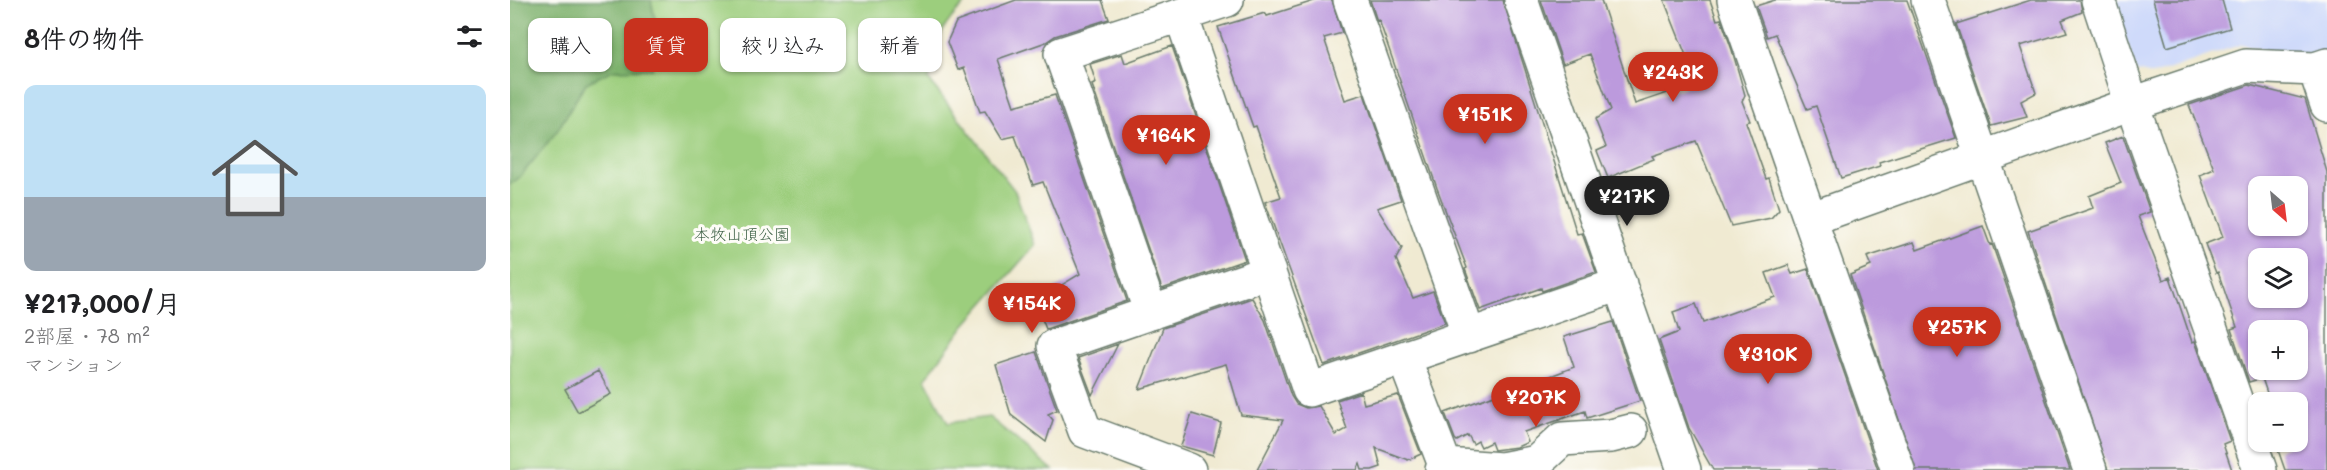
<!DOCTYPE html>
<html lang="ja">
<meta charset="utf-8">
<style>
:root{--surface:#fff;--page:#f6f6f6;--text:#202124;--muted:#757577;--line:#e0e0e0;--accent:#c8321e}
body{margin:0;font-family:Mali,"Klee One",sans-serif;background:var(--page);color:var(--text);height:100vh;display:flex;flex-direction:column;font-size:22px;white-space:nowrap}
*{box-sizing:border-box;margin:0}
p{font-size:20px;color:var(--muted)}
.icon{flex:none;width:33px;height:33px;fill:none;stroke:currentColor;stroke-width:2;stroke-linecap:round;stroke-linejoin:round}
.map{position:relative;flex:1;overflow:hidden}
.panel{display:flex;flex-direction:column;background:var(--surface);width:510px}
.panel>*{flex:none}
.hud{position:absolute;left:18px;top:18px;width:570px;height:54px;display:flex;gap:12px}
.needle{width:39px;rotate:152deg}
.controls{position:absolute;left:1738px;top:176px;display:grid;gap:12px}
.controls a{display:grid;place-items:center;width:60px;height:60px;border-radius:12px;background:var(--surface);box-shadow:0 2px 4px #0004;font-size:30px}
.price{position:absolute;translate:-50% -51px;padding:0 14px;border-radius:21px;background:var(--accent);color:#fff;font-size:20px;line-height:39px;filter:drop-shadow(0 2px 3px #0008)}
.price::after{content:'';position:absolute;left:50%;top:36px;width:18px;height:14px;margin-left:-9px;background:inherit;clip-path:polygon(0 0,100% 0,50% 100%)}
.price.current{background:#222;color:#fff}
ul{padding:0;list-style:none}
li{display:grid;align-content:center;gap:12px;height:318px;padding:0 24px}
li+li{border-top:2px solid var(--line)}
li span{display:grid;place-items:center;height:186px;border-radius:12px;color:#555}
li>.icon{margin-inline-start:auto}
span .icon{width:108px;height:108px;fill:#fffc;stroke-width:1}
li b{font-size:26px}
h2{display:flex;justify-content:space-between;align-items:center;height:72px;padding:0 24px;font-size:26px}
.pill{padding:0 21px;border-radius:12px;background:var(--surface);box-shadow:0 2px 4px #0004;font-size:21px;line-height:54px}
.pill.current{background:var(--accent);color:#fff}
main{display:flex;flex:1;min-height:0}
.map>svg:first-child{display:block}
.built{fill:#cfdafa}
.green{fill:#9cce7d;stroke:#5e8658;stroke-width:1.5}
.forest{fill:#7db16c;stroke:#4e7750;stroke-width:1.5}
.building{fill:#bc9add;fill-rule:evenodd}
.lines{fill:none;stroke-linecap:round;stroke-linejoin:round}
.minor-casing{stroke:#687a6b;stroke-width:36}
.minor{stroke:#fff;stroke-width:33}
.labels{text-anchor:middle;stroke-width:6;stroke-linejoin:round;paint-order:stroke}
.park-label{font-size:16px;fill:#3e6146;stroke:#fdfcf7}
</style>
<main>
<section class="panel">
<h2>8件の物件<svg class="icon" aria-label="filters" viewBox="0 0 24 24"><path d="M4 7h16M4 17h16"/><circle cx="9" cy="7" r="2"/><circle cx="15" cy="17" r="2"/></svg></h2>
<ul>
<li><span style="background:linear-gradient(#bfe0f5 60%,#9aa5b1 0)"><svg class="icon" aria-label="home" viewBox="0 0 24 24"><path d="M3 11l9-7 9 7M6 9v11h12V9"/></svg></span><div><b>¥217,000/月</b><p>2部屋 · 78 m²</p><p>マンション</p></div></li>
</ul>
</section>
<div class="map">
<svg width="1817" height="470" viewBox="0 0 1817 470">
<rect width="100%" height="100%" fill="#fdfcf7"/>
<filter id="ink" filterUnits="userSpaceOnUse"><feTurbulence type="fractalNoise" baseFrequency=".0167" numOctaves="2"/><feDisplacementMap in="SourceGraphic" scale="12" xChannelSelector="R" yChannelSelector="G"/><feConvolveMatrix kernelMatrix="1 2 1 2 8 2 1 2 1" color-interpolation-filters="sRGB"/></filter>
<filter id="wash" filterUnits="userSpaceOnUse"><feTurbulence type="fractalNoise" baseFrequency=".008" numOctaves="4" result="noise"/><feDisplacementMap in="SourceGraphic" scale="24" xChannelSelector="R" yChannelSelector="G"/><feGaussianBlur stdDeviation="1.35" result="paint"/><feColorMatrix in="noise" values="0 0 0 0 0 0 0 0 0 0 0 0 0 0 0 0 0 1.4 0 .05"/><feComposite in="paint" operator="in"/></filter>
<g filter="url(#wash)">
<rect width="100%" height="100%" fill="#f0ead2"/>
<path class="built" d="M1603,0H1817V53L1786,61L1732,44L1643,75L1626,71Z"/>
<path class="green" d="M0,0H459C428,28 427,40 419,80L505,191L525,245L454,326L415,379L438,423L479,417L543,470H0Z"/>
<path class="forest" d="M0,0H141L149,38L142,69L103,70L76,83L47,131L10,177L0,185Z"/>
<g id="blocks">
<path class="building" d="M506,0H592L599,19L545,36L536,42L488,59L504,106L545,95L617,301L536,329L525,301L570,274L533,182L523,185L505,136L492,139L475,111L470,112L454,68L448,70L437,42L446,22Z
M807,0H822L832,33L814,38L835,100L854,94L891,200L867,208L892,248L886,259L903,298L923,291L935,323L814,365L755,202L771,197L746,126L743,127L708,27L755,13L757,16Z
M860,0H993L1067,234L1072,233L1086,272L1032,291L1031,288L970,310L955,269L957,268L927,188L869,20L867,21Z
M1031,0H1091L1125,104L1187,83L1154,0H1200L1207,20L1211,19L1222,50L1235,95L1232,101L1240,121L1236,122L1256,179L1259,178L1269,209L1261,218L1221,226L1186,141L1142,156L1144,159L1098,178L1087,151L1096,147L1085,119L1101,110L1080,54L1053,64Z
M1265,0H1397L1446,138L1369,162L1370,166L1331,178L1306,106L1297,109L1265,34L1257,37L1246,6Z
M1521,0H1570L1572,12L1552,20L1557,32L1510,46L1526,93L1511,101L1517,117L1481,126L1446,24Z
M1643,0H1712L1720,28L1657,47Z
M662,46L735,260L652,289L582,85L586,83L580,64L612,54L615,63Z
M1739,85L1795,99L1817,172V470H1775L1768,450L1788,441V402H1760L1752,378L1739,382L1721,329L1727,327L1708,272L1706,273L1695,244L1713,237L1690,175L1704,169L1679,105ZM1749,186H1788V225H1749ZM1749,258H1788V297H1749ZM1749,330H1788V369H1749Z
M1613,136L1640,212L1628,216L1653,280L1660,277L1682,342L1685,341L1720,441L1713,444L1722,470H1598L1518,231L1583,208L1579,196L1611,183L1595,143Z
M1473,226L1480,245L1482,244L1560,470H1406L1340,275L1361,266L1357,257L1404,242L1407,250Z
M1278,265L1282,274L1298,269L1368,470H1203L1179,428L1149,340L1169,332L1163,312L1186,304L1193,323L1265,297L1256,273Z
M742,298L755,320L781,396L786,404L796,408L809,406L826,435L837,429L827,400L851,392L854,404L888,395L911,454L898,460L866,448L871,467L862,470H852L850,464L847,470H747L773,420L731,415L716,364L629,389L653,328Z
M1103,322L1130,401L1077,418L1075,411L1014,432L1018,442L1007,447L984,450L981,442L971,447L968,441L963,444L958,435L947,441L945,439L935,413L998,390L999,392L1064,367L1054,337Z
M608,344L582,395L568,358Z
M526,352L547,410L538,414L543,420L536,442L501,415L486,365Z
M88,371L101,394L68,412L55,389Z
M682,414L711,423L703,455L671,446Z"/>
</g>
</g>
<g filter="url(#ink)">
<use href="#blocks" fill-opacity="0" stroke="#687a6b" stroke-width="1.5"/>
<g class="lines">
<defs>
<path id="minor" d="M840,0L959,336
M1011,0L1174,470
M1224,0L1300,219L1622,104L1736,66L1805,69L1817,65
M1418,0L1580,470
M1588,0L1622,104L1750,470
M671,15L799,390L1110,284
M1805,69L1817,105
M1300,219L1388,470
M641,313L551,54L717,0
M894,358L935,465L932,470
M935,465L992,469L1027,462L1052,439L1101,436L1121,431
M679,470L575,431L544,346L759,272"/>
</defs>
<use href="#minor" class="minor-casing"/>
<use href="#minor" class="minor"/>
</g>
</g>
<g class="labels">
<g class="park-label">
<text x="232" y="240">本牧山頂公園</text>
</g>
</g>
</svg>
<div class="controls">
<a><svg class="needle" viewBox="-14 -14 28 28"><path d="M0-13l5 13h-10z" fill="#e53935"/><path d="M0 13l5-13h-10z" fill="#757577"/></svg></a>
<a><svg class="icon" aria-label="layers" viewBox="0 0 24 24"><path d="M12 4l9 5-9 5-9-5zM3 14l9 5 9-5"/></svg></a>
<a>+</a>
<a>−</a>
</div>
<b class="price" style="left:1163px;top:103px">¥243K</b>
<b class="price" style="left:975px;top:145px">¥151K</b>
<b class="price" style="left:656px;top:166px">¥164K</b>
<b class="price current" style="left:1117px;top:227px">¥217K</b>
<b class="price" style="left:522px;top:334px">¥154K</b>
<b class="price" style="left:1447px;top:358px">¥257K</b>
<b class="price" style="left:1258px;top:385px">¥310K</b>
<b class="price" style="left:1026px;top:428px">¥207K</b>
<div class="hud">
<a class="pill">購入</a>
<a class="pill current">賃貸</a>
<a class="pill">絞り込み</a>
<a class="pill">新着</a>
</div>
</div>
</main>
